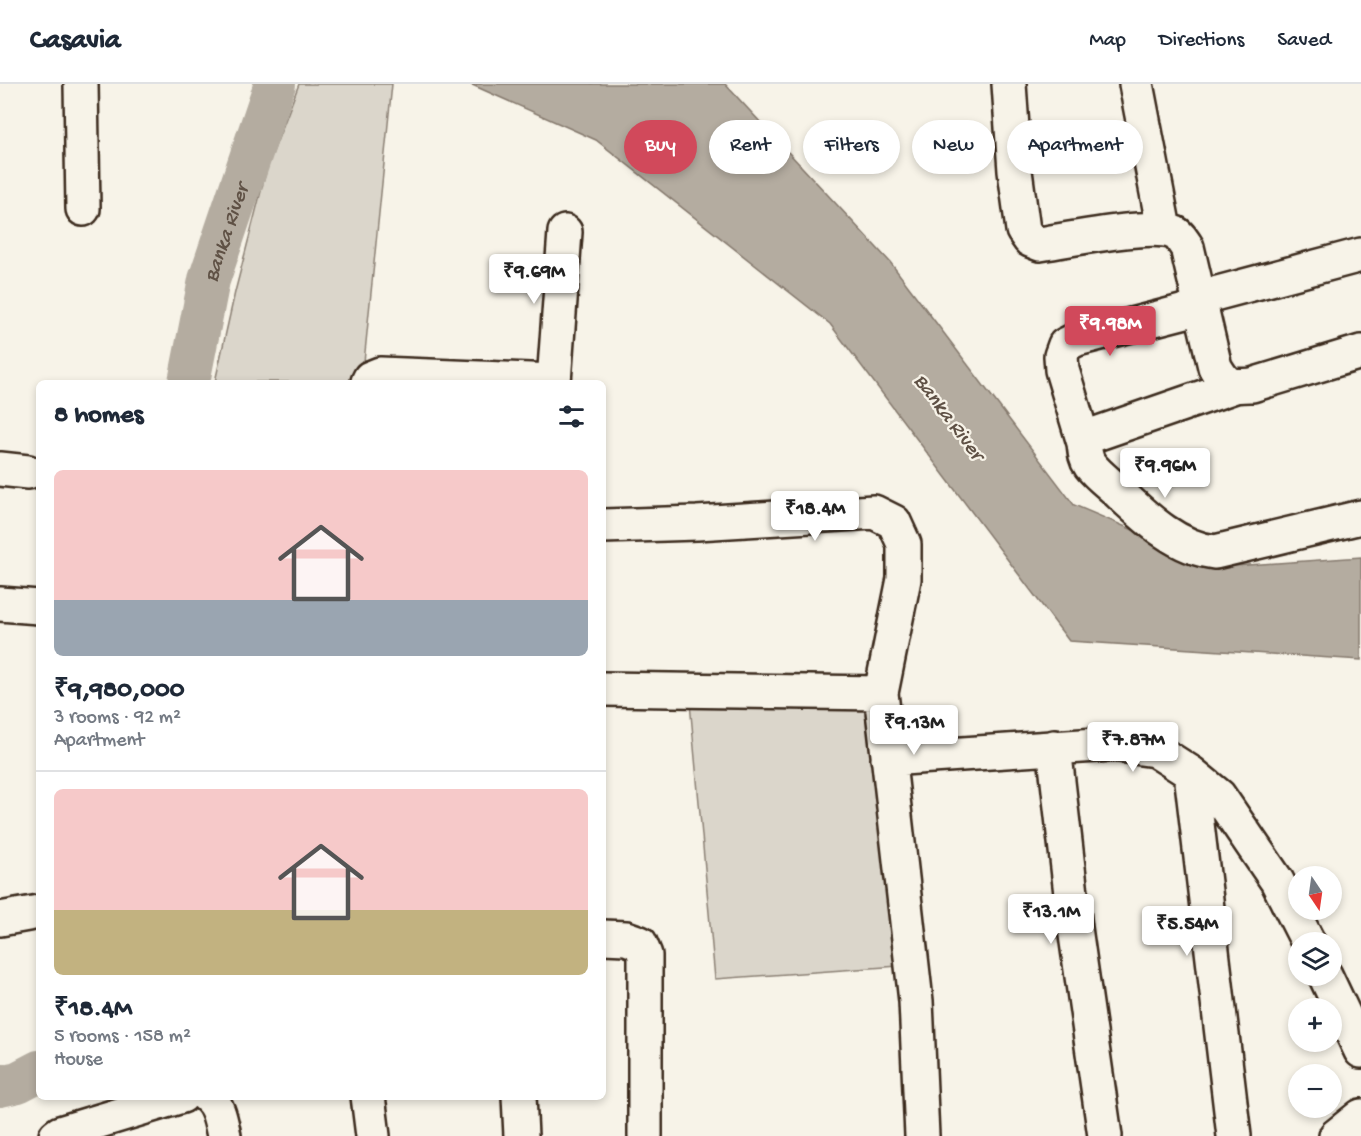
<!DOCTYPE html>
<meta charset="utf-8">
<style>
:root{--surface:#fff;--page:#f6f6f7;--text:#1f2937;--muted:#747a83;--line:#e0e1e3;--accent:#d1495b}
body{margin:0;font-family:"Gochi Hand",sans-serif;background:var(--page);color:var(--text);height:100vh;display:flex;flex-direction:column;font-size:22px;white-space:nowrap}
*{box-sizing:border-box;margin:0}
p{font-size:20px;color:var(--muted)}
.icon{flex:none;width:33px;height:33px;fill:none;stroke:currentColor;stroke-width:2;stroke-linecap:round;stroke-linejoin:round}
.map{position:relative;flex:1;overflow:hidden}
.drawer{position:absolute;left:36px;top:296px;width:570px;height:720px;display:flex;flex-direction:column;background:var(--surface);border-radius:9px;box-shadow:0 3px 9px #0003}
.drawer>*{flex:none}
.hud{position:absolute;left:624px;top:36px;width:570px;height:54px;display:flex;gap:12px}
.needle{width:39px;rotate:167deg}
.buttons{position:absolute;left:1288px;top:782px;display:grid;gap:12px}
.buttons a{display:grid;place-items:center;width:54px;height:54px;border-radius:50%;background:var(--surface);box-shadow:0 3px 9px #0003;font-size:30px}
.price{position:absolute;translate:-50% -51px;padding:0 14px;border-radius:6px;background:#fff;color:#222;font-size:20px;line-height:39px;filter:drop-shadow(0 2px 3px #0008)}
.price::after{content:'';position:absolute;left:50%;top:36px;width:18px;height:14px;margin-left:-9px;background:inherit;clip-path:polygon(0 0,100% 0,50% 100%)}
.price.active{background:var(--accent);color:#fff}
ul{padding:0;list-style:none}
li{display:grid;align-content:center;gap:12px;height:318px;padding:0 18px}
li+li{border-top:2px solid var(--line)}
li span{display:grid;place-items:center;height:186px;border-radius:9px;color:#555}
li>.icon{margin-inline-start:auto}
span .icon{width:108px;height:108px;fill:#fffc;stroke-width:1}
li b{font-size:26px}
h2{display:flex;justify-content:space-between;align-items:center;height:72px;padding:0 18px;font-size:26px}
.tag{padding:0 21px;border-radius:27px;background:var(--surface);box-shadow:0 3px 9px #0003;font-size:21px;line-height:54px}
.tag.active{background:var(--accent);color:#fff}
header{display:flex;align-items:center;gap:36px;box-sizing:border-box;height:84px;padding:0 30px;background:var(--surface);border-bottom:2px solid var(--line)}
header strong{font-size:28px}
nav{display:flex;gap:33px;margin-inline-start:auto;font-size:21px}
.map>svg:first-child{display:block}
.green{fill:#dbd6cb;stroke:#8b8074;stroke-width:1.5}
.water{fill:#b4aca0;stroke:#84786c;stroke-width:1.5}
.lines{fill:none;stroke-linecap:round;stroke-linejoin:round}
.river{stroke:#b4aca0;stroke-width:42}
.minor-casing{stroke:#3b2a1e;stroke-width:38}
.minor{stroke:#f7f3e8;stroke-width:33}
.labels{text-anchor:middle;stroke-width:4.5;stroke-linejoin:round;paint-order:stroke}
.water-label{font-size:21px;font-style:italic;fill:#5f5145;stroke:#f7f3e8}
</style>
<header>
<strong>Casavia</strong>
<nav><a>Map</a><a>Directions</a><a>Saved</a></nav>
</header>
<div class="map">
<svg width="1361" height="1052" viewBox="0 0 1361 1052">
<rect width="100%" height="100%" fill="#f7f3e8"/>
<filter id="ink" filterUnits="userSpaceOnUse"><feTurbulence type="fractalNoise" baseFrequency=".0167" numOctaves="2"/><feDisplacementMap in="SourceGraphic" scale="12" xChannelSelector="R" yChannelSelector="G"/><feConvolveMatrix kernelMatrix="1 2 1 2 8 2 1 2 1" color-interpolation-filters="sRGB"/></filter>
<g filter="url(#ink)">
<path class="green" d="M299,0H392L362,298H215L235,208L267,84Z
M881,609L927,865L913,881L715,895L690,619Z"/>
<path class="water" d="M470,0H725L890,178L1074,421L1220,483L1361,473V576L1069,557L830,240L596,56Z"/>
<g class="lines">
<g class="river">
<path id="s1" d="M189,298L209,196L275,0"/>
<path d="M0,1002L18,998L39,987"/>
</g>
<defs>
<path id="minor" d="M81,0L83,125
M1009,0L1015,87L1023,146L1030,156L1040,160C1067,156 1153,138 1175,149C1180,151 1183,158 1187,163L1215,283C1227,303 1230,302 1252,301L1361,268
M1136,0L1164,145
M1199,214L1361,171
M368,298L370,294L380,290L554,297
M554,298L565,148
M1235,302L1090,352L1084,359C1085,367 1085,374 1090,381C1096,389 1106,397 1114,404C1142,430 1175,464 1215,468L1361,433
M1084,359L1062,286L1061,272L1065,261L1077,255L1201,223
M0,385L28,388
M603,442L697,439L874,428L894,438L904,460V495L881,609
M0,520L39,523
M603,605L881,609L916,917L922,1052
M1054,663L1075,844L1105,1052
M888,675L1112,660L1155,666L1191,689L1219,712L1277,797L1308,858
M1191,689L1234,1052
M0,835L39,828
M603,853L626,854L640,859L645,871V1052
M1325,891L1361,967
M207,1012C219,1021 221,1038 224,1052
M368,1012L373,1052
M519,1012L521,1052
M56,1052L60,1049L182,1012
M1336,1052L1361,1032"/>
</defs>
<use href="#minor" class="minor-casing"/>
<use href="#minor" class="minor"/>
</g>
</g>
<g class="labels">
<g class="water-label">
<text dy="7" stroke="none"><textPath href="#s1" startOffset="154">Banka River</textPath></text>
<text transform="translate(950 332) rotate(53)" y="7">Banka River</text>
</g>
</g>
</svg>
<div class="buttons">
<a><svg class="needle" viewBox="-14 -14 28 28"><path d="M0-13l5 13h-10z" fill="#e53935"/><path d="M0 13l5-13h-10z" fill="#747a83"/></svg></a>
<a><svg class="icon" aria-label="layers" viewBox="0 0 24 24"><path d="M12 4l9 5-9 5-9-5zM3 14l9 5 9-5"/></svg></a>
<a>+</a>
<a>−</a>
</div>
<b class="price" style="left:534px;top:221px">₹9.69M</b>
<b class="price active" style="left:1110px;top:273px">₹9.98M</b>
<b class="price" style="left:1165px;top:415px">₹9.96M</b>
<b class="price" style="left:815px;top:458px">₹18.4M</b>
<b class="price" style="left:914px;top:672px">₹9.13M</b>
<b class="price" style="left:1133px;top:689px">₹7.87M</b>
<b class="price" style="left:1051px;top:861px">₹13.1M</b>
<b class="price" style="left:1187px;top:873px">₹5.54M</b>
<div class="hud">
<a class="tag active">Buy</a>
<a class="tag">Rent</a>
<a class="tag">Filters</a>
<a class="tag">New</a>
<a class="tag">Apartment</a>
</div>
<section class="drawer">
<h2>8 homes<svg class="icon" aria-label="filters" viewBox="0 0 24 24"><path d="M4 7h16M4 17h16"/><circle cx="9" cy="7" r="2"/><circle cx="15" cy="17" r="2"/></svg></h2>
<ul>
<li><span style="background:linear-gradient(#f6c9c9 70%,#9aa5b1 0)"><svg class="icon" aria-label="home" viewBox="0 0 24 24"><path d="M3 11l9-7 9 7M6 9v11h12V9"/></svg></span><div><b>₹9,980,000</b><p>3 rooms · 92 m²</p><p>Apartment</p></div></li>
<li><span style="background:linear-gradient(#f6c9c9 65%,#c2b280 0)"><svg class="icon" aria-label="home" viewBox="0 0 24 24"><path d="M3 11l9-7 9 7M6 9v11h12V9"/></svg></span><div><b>₹18.4M</b><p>5 rooms · 158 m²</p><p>House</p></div></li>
</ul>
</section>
</div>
